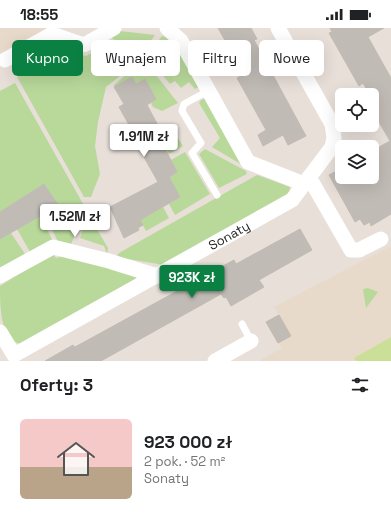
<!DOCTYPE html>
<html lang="pl">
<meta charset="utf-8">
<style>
:root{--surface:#fff;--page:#f2f2f2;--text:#202124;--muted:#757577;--accent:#0b8043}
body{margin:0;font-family:"Space Grotesk",sans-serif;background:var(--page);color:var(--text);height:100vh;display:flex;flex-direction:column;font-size:15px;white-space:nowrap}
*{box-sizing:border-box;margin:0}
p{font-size:13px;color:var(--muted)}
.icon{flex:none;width:22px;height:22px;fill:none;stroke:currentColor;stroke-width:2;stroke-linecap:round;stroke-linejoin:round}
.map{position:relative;height:333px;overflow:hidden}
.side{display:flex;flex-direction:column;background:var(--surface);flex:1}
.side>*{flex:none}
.guide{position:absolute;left:12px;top:12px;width:367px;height:36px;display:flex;gap:8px}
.controls{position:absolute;left:335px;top:60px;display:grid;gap:8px}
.controls a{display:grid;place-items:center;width:44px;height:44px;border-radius:6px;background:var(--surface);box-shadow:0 4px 16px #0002;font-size:20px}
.price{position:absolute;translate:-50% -34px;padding:0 9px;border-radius:4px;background:#fff;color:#222;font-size:13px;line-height:26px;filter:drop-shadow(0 1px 2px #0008)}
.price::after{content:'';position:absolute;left:50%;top:24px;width:12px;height:9px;margin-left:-6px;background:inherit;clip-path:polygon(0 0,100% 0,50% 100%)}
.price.on{background:var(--accent);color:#fff}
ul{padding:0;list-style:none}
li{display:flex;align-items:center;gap:12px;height:100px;padding:0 20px}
li span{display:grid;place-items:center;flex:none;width:112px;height:80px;border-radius:6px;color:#555}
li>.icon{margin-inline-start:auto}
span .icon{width:48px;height:48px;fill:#fffc;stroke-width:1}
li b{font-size:17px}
h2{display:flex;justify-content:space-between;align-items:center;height:48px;padding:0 20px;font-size:17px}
.chip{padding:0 14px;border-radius:6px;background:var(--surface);box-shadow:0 4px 16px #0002;font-size:14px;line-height:36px}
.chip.on{background:var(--accent);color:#fff}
.status{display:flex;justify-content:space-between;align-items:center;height:28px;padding:0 20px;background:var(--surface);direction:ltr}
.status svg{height:11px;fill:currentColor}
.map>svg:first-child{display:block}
.education{fill:#e8daca}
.green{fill:#b9d99b}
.pitch{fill:#cbdf98}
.building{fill:#c0bbb5;stroke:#c2bbb4}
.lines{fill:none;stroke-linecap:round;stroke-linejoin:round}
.service{stroke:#fff;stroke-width:7}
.minor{stroke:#fff;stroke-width:15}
.labels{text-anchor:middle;stroke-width:3;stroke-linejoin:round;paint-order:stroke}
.street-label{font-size:13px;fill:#262626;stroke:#fff}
</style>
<div class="status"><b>18:55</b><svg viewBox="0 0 49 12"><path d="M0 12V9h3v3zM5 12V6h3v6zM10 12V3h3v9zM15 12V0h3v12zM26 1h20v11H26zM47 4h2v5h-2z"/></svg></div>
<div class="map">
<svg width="391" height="333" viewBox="0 0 391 333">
<rect width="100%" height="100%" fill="#e8dfd9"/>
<path class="education" d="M0,0H51L21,20L14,18L0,25Z
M391,218V333H259L282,320L266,294L279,287L274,279Z"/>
<path class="green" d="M120,3L155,7L142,25L109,9Z
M162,8L172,11L199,59L195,61L189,54L181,60L175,53L170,56L149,31L151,23Z
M102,13L104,14L85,25C75,24 67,18 57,20C49,22 42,30 34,27L55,16Z
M109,15L140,30V32L106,59L98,94L95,118L100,146L91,169H84L17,49L32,42L28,35L38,34L57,24L63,23L86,28Z
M142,33H145L178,75L162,83L153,79L151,75L156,71L145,51L136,56L132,49L114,59V57Z
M15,55L86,181L71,216L58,214L48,193L63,184L44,156L0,184V63Z
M206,70L249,141L212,119L220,110L199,75L201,72Z
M169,96L183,118L169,126L156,103Z
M205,121L246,143L247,146L219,160L199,126Z
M185,124L210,166L175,187L169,176L180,169L169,149L177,144L171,132Z
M257,147L290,159L289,165L164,237L116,229L119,225Z
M163,179L169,190L146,203L140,192Z
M40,188L53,213L30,224L17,201Z
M90,189L108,220L107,226L104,218L80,210L87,191Z
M11,205L25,226L0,240V211Z
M52,225L56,230L60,229L62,226L136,249V252L22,316C0,314 0,278 0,258Z
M368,260L378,264L366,280L363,261Z"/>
<path class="pitch" d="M391,309V333H356L354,330Z"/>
<path class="building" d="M218,0H251L257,11L254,12L306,108L288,117L283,107L263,118L258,107L266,102L237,50L244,46Z
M330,0H384L368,9L391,50V186L371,198L370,194L364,197L360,191L355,194L329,147L342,140V149H372V123L390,113L372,82V67H370L363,55L359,58L329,5L332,4Z
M132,49L136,56L145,51L156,71L147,77L160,101L156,103L177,144L169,149L180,169L140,192L143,197L138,200L139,202L124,210L110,179L158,154L131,106L133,104L119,79L124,76L114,59Z
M44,156L63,184L48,193L47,191L43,193L40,188L0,211V184Z
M300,201L312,222L259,252L264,259L231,278L226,269L224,270L221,266L101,333H45L73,317L75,319L234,232L236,236Z
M279,287L291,308L278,315L266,294Z"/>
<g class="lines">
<path class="service" d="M208,63L184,76L182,83L201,115L192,125L217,167
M242,296L251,313"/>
<g class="minor">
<path d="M167,0L181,13L248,134L304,156"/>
<path d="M5,32L52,6L84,17L114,0"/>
<path d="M309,149L351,222H359L381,211"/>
<path d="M0,248L53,219L109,233L157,248"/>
<path id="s1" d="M0,304L14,327L292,172L332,119L334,110L332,96L278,0"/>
<path d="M215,333L251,313"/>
</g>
</g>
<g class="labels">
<g class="street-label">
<text dy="5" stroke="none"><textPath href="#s1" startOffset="273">Sonaty</textPath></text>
</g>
</g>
</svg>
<div class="controls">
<a><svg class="icon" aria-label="locate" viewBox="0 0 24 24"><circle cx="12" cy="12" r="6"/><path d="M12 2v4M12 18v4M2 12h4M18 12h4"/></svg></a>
<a><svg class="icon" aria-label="layers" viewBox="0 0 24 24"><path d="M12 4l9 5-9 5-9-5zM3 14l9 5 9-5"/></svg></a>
</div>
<b class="price" style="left:144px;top:130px">1.91M zł</b>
<b class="price" style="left:75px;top:210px">1.52M zł</b>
<b class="price on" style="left:192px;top:271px">923K zł</b>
<div class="guide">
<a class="chip on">Kupno</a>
<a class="chip">Wynajem</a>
<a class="chip">Filtry</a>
<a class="chip">Nowe</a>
</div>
</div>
<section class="side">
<h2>Oferty: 3<svg class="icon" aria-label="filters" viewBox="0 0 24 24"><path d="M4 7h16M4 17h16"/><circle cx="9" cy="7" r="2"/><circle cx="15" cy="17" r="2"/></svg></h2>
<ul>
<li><span style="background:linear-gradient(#f6c9c9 60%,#b9a48a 0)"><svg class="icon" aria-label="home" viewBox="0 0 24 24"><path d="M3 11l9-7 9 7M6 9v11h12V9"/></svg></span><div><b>923 000 zł</b><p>2 pok. · 52 m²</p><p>Sonaty</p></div></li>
</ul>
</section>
